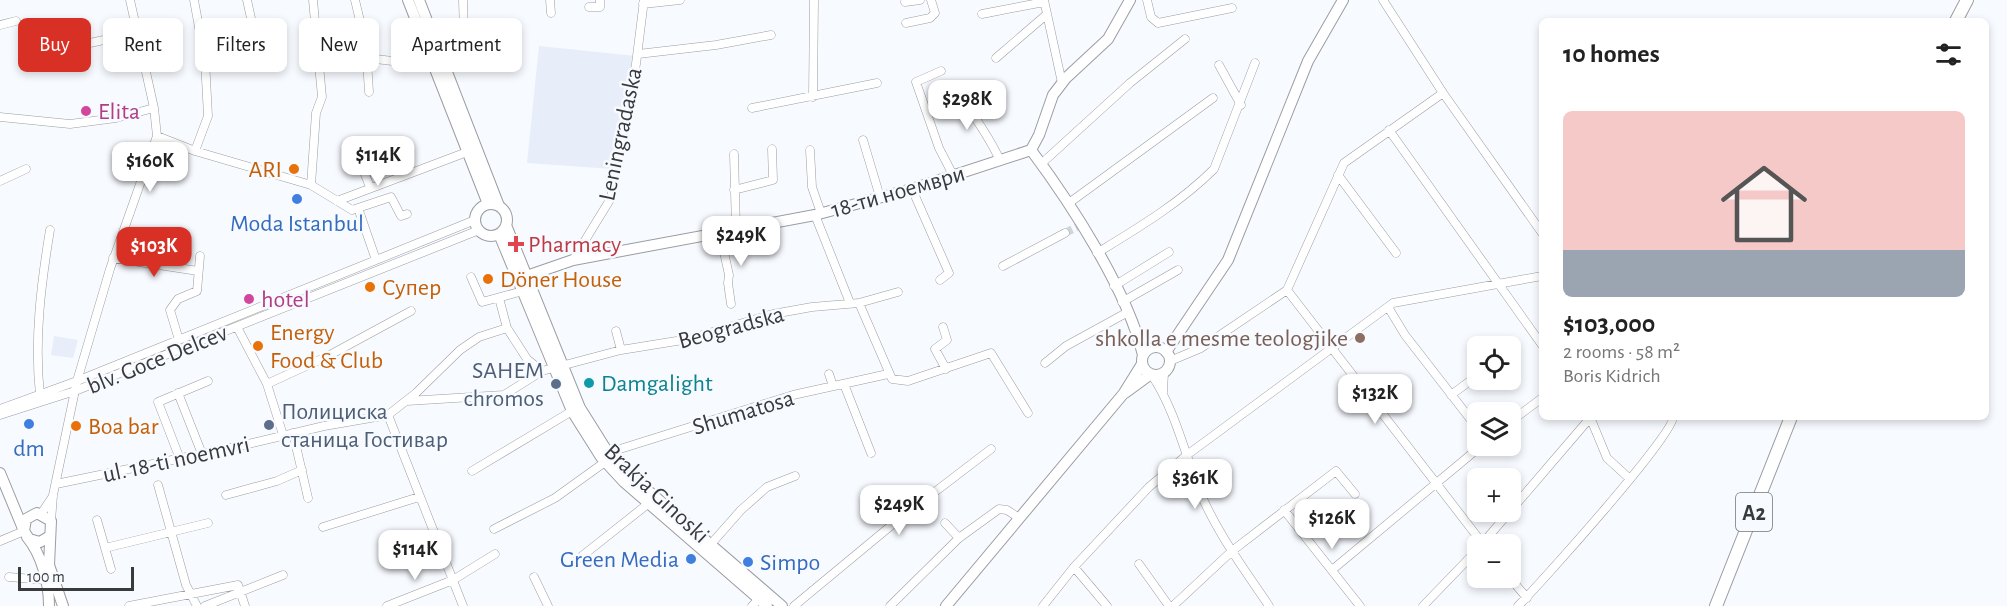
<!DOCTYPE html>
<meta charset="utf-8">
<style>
:root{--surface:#fff;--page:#f2f2f2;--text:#222;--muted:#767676;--accent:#d93025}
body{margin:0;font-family:"Alegreya Sans",sans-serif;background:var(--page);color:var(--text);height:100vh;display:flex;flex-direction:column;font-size:22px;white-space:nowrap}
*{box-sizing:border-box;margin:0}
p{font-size:20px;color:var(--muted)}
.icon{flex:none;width:33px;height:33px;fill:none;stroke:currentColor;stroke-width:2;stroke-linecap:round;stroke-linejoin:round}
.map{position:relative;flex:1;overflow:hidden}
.panel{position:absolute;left:1539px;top:18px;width:450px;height:402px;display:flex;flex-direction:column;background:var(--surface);border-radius:9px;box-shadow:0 3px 9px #0003}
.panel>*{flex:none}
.banner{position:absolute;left:18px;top:18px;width:570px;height:54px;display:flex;gap:12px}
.controls{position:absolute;left:1467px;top:336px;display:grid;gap:12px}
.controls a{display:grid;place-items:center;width:54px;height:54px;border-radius:9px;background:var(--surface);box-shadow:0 3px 9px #0003;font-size:30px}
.scale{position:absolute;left:18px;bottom:15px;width:116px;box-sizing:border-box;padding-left:6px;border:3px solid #393a3c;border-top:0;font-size:16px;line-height:21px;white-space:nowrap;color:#393a3c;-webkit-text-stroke:4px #f7faff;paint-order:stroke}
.price{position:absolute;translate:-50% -51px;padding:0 14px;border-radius:12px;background:#fff;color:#222;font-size:20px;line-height:39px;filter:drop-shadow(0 2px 3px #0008)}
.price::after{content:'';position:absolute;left:50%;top:36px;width:18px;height:14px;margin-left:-9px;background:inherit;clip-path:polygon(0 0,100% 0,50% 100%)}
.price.selected{background:var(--accent);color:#fff}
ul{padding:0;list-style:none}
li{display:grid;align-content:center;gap:12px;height:318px;padding:0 24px}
li span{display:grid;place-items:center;height:186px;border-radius:9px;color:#555}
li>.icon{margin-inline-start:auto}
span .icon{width:108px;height:108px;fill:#fffc;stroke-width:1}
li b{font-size:26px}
h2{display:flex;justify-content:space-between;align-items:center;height:72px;padding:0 24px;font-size:26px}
.pill{padding:0 21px;border-radius:9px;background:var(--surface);box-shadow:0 3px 9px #0003;font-size:21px;line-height:54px}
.pill.selected{background:var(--accent);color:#fff}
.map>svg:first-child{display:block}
.built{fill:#e7edf9}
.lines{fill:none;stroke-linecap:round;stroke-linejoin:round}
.street-tunnel{stroke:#d1d4d8;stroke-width:8;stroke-dasharray:8 4;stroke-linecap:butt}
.street-casing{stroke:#9b9da2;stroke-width:9}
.secondary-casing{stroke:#9b9da2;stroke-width:12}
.primary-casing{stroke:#9b9da2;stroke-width:14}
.street{stroke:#fff;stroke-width:8}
.secondary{stroke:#fff;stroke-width:10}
.primary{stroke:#fff;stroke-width:12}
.hotel-dot{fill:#d1479c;stroke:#f7faff;stroke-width:2}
.food-dot{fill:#e8710a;stroke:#f7faff;stroke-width:2}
.shop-dot{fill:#3f7fe0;stroke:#f7faff;stroke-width:2}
.health-dot{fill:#e0444e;stroke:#f7faff;stroke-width:2}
.education-dot{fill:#8d6e63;stroke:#f7faff;stroke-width:2}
.culture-dot{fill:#0f9aa8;stroke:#f7faff;stroke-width:2}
.service-dot{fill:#5c6f8a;stroke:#f7faff;stroke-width:2}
.labels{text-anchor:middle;stroke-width:5;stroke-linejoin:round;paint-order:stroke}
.shield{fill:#f7faff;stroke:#727476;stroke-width:1.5}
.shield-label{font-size:22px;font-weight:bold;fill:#393a3c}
.hotel-label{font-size:24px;fill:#b23c85;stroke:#f7faff;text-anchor:start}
.street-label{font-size:24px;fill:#393a3c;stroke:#f7faff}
.food-label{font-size:24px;fill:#c56008;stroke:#f7faff;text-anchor:start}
.shop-label{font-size:24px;fill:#366cbe;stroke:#f7faff}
.health-label{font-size:24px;fill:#be3a42;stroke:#f7faff;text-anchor:start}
.education-label{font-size:24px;fill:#785e54;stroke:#f7faff;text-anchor:end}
.service-label{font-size:24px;fill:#4e5e75;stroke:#f7faff;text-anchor:end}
.culture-label{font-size:24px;fill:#0d838f;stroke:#f7faff;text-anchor:start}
</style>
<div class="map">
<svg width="2007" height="606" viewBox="0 0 2007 606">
<rect width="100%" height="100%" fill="#f7faff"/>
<path class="built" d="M539,46L636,56L613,169L527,163Z
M54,336L78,340L73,358L51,355Z"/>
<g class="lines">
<path class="street-tunnel" d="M1065,233L1077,227"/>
<defs>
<path id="street" d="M194,0L205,60L208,116L195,151
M247,0L254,32L273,35L281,66
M355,0L366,46L369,92
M463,0L464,34L467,41L504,48
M550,0L551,13
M1044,0L1062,83
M1147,0L1151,17L1158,23L1232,8
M1383,0L1443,93L1542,233
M905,2L920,0
M643,4L680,0
M589,7H600V0
M982,14L1044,2
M906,23L930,18L935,13L931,0
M0,25L16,21
M52,51L137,33
M638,54L716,45L771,35
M367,58L418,64L432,59
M996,58L1046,15
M1219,65L1241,105
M941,71L916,82L939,148L953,175
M959,90C971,115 990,136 1000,161
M813,97L814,0
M752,108L877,83
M0,117L70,124L116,118L154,108
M1389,130L1542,345
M157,136L195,151L311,185L352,210L391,197L401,216L407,214
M863,140L880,197
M810,150L812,187L821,213
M357,154L370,187
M734,154L736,229
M1041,164L1130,83L1185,39
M1338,175L1396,253
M0,181L26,169
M311,185L316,113L322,97L313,0
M912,189L949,273L940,280
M734,190L773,180L772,149
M337,201L467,152
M1069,203L1213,98
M358,208L376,260
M815,215L850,303
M720,234L729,275L728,283L731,304
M1097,253C1138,228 1180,203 1214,169L1255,63
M113,258L198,271
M573,260L611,198L636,64L644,0
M1003,266L1065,233
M471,277L482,302L523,291
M1114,286L1169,252
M1287,290L1483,544
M499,298L507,328
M1122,302L1178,270
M859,303L892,379L908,381L991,353L1028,413
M1388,307L1405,335L1478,429
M237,327L267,384L283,435
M943,327L947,340L935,349L946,369
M616,331L621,350
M179,340L170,310L178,299L197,291L200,256
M1170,361L1201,348L1287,290L1344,163L1443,93
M1045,363L1066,346L1128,312
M829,374L833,386
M1151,374C1175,409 1184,452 1200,492C1217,533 1245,570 1269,606
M267,384L328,356L411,311
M844,384L871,453
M1163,392L1164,372
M178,393L202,454
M40,395C34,340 41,284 50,230
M1451,395L1478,375
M407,401L504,395L542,371
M0,409L77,381L475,220
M0,415L75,391L479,230
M388,415L463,606
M1590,417L1607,458L1630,479
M1510,422L1542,398
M293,433L308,498
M604,454L793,395L888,374
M180,459L158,402L208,381
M472,471L572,411
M56,484L235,447L324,426L388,415L416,393L460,350L479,337L507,328L527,359L542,371L621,350L689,339L773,314L812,307L859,303L898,292
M158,485L186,585L197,606
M226,495L277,481L302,470
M1284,510L1360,606
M41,514L53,496
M97,520L111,569
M51,521L53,495L77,381L110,269L157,136L154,108L130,0
M945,523L959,538
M323,527L419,497
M494,529L555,498L605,462
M0,541L24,531
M711,544L741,510L767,487L795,476
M1482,544L1590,418
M105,548L208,523
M577,560L649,503
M1139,564L1169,606
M1074,567L1107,606
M1332,570L1481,446
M9,577L45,580
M534,577L548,606
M1510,578L1527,598
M129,606L238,585L245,606
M205,606L283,575
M387,606L453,580L495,554
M752,606L759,599
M794,606L893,524L991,449
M890,606L959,538L999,509L1007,510L1019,518
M1043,606L1074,567L1149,487L1187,455L1393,303L1542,276
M1173,606L1232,551L1336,471L1355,494
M1423,606L1478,549
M1518,606C1539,585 1675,434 1673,417"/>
<path id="secondary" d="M408,0L488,204
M419,0L499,206
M1031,150C1072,205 1127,290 1143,355
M475 220a16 16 0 1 1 32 0a16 16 0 1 1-32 0Z
M506,225L580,408L607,451L631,476L782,606
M499,234L572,411L601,457L624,482L767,606
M518,279L573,260L815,215L912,189L1031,150L1039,135L1053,95L1066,78L1108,39L1130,0
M1142 361a14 14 0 1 1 28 0a14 14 0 1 1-28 0Z
M1166,352L1228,260L1308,61L1343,0
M1125,393L1151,374
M0,473L24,531
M50,536L40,542L29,539L24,531L26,519L37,513L51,521L49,565L63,606
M27,537C42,555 49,583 49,606
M946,606L1124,393L1142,364"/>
<path id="primary" d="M1956,21L1967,0
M1716,606L1791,417"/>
</defs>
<use href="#street" class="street-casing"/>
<use href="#secondary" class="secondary-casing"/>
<use href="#primary" class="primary-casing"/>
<use href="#street" class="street"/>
<use href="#secondary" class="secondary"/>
<use href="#primary" class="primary"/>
</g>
<g class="hotel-dot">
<circle cx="86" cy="111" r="6"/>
<circle cx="249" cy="299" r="6"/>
</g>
<g class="food-dot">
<circle cx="294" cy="169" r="6"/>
<circle cx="488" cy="279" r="6"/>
<circle cx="370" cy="287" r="6"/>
<circle cx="258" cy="346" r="6"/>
<circle cx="76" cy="426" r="6"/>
</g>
<g class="shop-dot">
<circle cx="297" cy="199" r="6"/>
<circle cx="29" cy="424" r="6"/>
<circle cx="691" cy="559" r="6"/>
<circle cx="748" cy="562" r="6"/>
</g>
<path class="health-dot" d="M513 235h6v6h6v6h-6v6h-6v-6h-6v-6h6z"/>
<circle class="education-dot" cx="1360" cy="338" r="6"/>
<circle class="culture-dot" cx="589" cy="383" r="6"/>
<g class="service-dot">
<circle cx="556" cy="384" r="6"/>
<circle cx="269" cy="425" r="6"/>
</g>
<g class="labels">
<rect class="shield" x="1736" y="493" width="36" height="38" rx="4.5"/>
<g class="shield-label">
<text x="1754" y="520">A2</text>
</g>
<g class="hotel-label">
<text x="98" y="119">Elita</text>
<text x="261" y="307">hotel</text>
</g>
<g class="street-label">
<text transform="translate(620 134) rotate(-78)" y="8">Leningradaska</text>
<text transform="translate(898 191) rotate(-16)" y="8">18-ти ноември</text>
<text transform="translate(731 327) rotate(-15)" y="8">Beogradska</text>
<text transform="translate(157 359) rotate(-22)" y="8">blv. Goce Delcev</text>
<text transform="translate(743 412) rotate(-17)" y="8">Shumatosa</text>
<text transform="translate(176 459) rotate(-12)" y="8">ul. 18-ti noemvri</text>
<text transform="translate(657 493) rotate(43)" y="8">Brakja Ginoski</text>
</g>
<g class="food-label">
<text x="282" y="177" text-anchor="end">ARI</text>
<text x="500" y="287">Döner House</text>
<text x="382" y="295">Супер</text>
<text x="270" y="340">Energy<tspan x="270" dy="28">Food &amp; Club</tspan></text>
<text x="88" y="434">Boa bar</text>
</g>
<g class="shop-label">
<text x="297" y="231">Moda Istanbul</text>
<text x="29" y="456">dm</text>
<text x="679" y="567" text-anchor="end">Green Media</text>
<text x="760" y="570" text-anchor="start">Simpo</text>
</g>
<g class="health-label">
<text x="528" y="252">Pharmacy</text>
</g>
<g class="education-label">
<text x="1348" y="346">shkolla e mesme teologjike</text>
</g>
<g class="service-label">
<text x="544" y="378">SAHEM<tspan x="544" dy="28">chromos</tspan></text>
<text x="281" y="419" text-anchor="start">Полициска<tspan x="281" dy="28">станица Гостивар</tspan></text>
</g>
<g class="culture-label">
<text x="601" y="391">Damgalight</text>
</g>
</g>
</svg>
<div class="controls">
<a><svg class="icon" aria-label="locate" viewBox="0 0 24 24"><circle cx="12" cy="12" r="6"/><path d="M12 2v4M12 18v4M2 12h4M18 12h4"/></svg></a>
<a><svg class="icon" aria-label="layers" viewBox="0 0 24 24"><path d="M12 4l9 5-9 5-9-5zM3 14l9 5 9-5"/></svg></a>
<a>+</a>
<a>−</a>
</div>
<div class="scale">100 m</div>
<b class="price" style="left:967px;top:131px">$298K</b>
<b class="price" style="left:378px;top:187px">$114K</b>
<b class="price" style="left:150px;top:193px">$160K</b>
<b class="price" style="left:741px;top:267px">$249K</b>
<b class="price selected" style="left:154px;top:278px">$103K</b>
<b class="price" style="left:1375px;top:425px">$132K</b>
<b class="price" style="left:1195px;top:510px">$361K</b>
<b class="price" style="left:899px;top:536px">$249K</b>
<b class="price" style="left:1332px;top:550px">$126K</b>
<b class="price" style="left:415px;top:581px">$114K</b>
<div class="banner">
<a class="pill selected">Buy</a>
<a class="pill">Rent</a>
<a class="pill">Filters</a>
<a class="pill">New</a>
<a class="pill">Apartment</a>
</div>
<section class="panel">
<h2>10 homes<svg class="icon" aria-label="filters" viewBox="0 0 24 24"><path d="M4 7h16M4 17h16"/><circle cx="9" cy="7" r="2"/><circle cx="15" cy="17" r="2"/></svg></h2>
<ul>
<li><span style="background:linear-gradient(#f6c9c9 75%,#9aa5b1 0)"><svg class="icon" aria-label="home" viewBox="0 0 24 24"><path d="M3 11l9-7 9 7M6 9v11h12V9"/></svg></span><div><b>$103,000</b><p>2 rooms · 58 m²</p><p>Boris Kidrich</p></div></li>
</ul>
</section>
</div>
